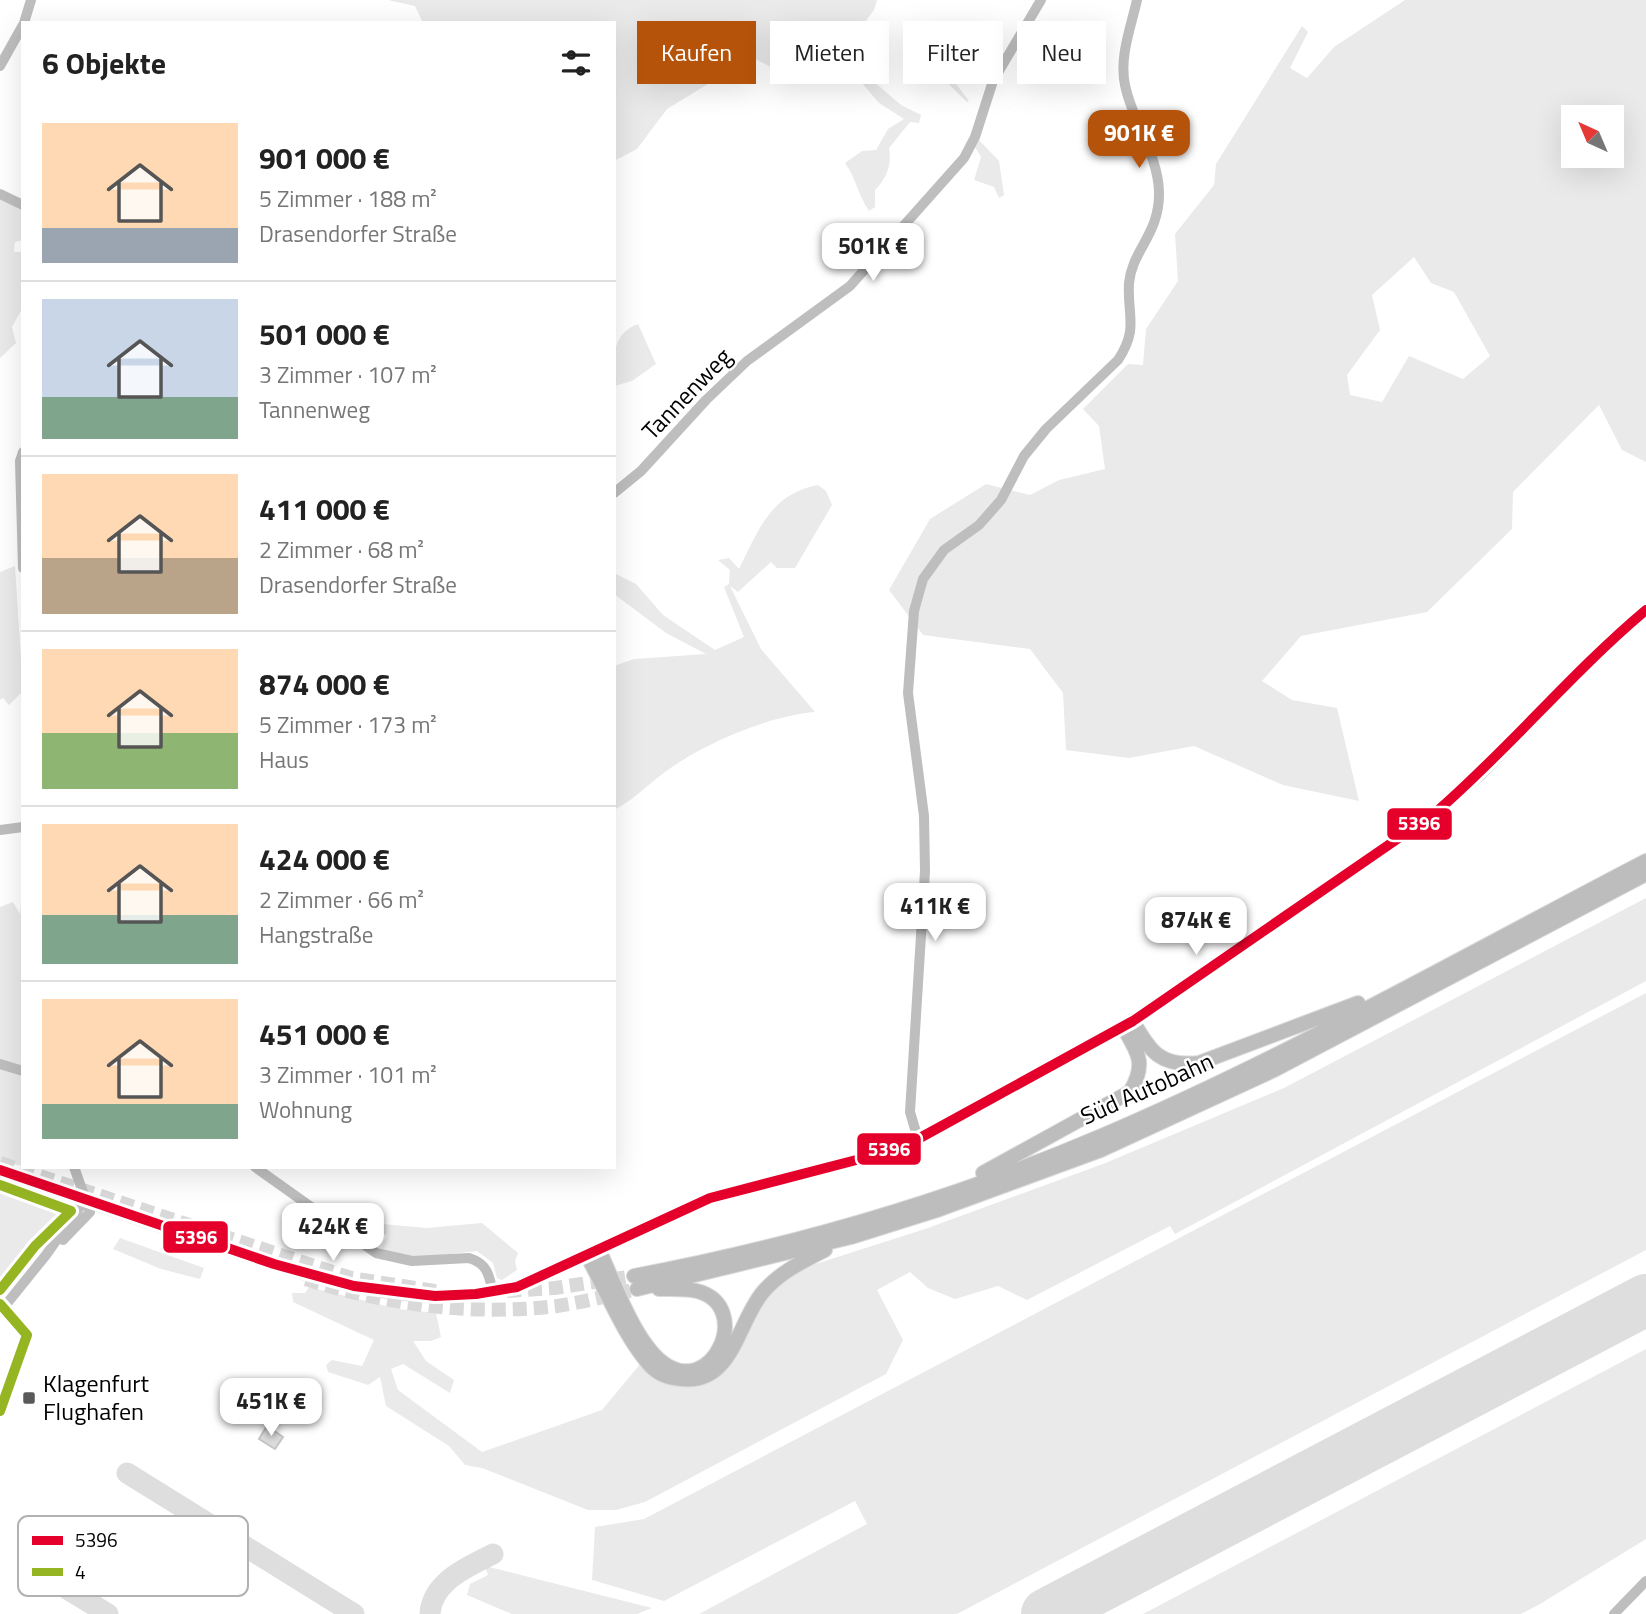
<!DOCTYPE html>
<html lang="de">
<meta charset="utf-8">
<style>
:root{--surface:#fff;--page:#f2f2f2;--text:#222;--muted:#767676;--line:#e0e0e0;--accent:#b45309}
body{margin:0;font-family:"Titillium Web",sans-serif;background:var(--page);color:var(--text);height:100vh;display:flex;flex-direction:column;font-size:26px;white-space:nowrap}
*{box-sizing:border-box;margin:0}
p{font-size:23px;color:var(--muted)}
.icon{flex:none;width:38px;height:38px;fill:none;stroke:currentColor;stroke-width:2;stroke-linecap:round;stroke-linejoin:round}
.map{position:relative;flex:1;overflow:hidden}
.side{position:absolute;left:21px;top:21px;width:595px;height:1148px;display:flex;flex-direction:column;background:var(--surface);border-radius:0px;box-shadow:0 7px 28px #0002}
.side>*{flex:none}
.guide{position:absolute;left:637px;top:21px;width:665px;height:63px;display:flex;gap:14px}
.needle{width:46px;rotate:316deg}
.controls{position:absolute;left:1561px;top:105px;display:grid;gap:14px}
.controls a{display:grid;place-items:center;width:63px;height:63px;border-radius:0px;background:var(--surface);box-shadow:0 7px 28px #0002;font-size:35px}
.price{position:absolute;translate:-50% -60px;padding:0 16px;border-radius:14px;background:#fff;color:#222;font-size:23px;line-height:46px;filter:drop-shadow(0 2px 4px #0008)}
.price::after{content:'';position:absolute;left:50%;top:42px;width:21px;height:16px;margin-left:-10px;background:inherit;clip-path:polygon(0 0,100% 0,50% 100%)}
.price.active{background:var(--accent);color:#fff}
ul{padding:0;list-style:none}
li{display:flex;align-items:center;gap:21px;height:175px;padding:0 21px}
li+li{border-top:2px solid var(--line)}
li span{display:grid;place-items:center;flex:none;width:196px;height:140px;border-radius:0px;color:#555}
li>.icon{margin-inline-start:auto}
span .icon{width:84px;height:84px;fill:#fffc;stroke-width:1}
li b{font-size:30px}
h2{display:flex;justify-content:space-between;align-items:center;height:84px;padding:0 21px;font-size:30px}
.tag{padding:0 24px;border-radius:0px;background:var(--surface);box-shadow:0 7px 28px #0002;font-size:24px;line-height:63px}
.tag.active{background:var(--accent);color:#fff}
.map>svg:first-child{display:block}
.green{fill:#eaeaea;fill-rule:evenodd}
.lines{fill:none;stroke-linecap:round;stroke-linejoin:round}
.taxiway{stroke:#dedede;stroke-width:21}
.runway{stroke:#dedede;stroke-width:52}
.building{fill:#ddd;stroke:#c5c5c5;stroke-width:2}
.highway-tunnel{stroke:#d9d9d9;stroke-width:14;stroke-dasharray:14 7;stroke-linecap:butt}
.major-casing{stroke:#dbdbdb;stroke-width:14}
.highway-casing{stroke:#dbdbdb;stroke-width:16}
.minor{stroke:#bebebe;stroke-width:10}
.major{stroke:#bdbdbd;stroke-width:12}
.highway{stroke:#bdbdbd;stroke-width:14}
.bus-1-casing{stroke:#fff;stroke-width:16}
.bus-2-casing{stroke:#fff;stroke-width:16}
.bus-1{stroke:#e4002b;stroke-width:10}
.bus-2{stroke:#96b522;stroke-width:10}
.poi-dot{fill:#595959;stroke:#fff;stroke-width:2.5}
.labels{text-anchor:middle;stroke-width:5;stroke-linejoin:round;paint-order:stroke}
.street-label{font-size:24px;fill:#000;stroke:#fff}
.poi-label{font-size:24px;fill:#000;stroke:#fff;text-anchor:start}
.key{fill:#fff;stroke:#b2b2b2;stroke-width:2}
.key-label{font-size:19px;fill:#000}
.line-badge{stroke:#fff;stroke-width:2.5}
.badge-label{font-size:19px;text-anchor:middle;font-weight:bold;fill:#fff}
</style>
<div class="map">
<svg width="1646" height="1614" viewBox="0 0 1646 1614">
<rect width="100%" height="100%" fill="#fff"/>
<path class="green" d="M388,0H877L874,10L832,66L780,72L752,57L667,109L637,149L614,161V23H423L415,6Z
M1405,0H1646V462L1622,450L1599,405L1513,492L1512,529L1427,612L1301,636L1262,681L1292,700L1337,708L1359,801L1283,785L1194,746L1129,758L1066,750L1063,693L1030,649L923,635L889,590L930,519L986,484L1030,495L1059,480L1105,469L1099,426L1083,409L1128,364L1143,365L1146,329L1178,281L1175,234L1214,185L1216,164L1302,26L1308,32L1290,68L1307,78L1334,47ZM1573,117H1612V156H1573ZM1414,257L1431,283L1454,292L1490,356L1463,379L1409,356L1382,402L1350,395L1347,375L1380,330L1372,295Z
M904,41L938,60L969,101L967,102Z
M858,68L901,105L921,115L919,123L910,122L889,148C892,164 887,178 875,190V207L869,211C858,195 856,178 845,163L862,151L876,150L888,129L904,119L879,103L853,73Z
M979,140L999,161L1004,195L999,198L994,187L974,180L981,157L975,147Z
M0,199L23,208V240L15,242L14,252H23V307L12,327L16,343L0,358Z
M638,324L656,364L632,381L614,386C614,361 610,334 638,324Z
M818,485L826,491L832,505L795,568H777L771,562L738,592L730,586L761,649L815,712C773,715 710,741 675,765C653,779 637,798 614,810V666L634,659L706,654L666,633L614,594V573L636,584L663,615L715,650L744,637L724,587L729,584L730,570L718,560L729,558L739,569C758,530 772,493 818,485Z
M15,566L23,691L9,705L3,698L0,700V572Z
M23,890V1067L0,1061V907L13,902L20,914Z
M1646,898V981L1175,1234L1170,1226L1027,1300L998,1286L955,1299L928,1288L910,1272L877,1290L903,1340L886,1374L645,1502L616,1510H588L482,1468L465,1465L449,1446L386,1406L380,1377L368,1385L328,1372L326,1365L332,1360L362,1366L374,1340L293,1302L292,1293H305L309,1287L398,1309L436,1313L441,1337L431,1341H413L426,1361L454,1380L450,1393L403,1364L391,1369L398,1390L482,1452L602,1410L641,1363L721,1373L733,1361L766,1297L781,1281L800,1269L928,1228L1103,1164L1284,1088Z
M1646,993V1250L957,1614H699L867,1524L855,1501L664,1601L592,1580L595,1527L644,1519Z
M0,1068L23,1074V1166L0,1162Z
M0,1190L55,1207L58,1221L0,1295Z
M370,1223L427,1228L482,1223L518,1253L515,1261L517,1270L502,1280L497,1278L493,1263L477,1251L414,1258L380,1251L387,1235L365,1228Z
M120,1238L204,1268L200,1279L161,1269L113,1249Z
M1646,1349V1539L1540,1604L1521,1614H1143Z
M485,1566L652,1608L637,1614H512L467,1595L470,1584L488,1575Z"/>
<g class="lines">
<path class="taxiway" d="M127,1473L354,1614
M49,1578L108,1614
M430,1614C432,1581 468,1567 493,1554"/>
<path class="runway" d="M1047,1614L1646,1300"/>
</g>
<path class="building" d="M267,1426L283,1437L275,1449L259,1439Z"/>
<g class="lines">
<path class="highway-tunnel" d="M0,1163L351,1278L441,1292
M306,1279C386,1305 474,1316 557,1306C584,1302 611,1295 637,1289
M507,1291L555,1288L634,1276"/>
<defs>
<path id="major" d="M0,1170C65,1194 130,1216 196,1238C298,1273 408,1315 517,1287L710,1198L864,1158L918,1139L1133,1021L1435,813L1481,773L1609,641L1646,610"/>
<path id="highway" d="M1133,1021C1150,1052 1161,1067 1199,1063L1358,1003
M983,1173L1130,1092C1147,1063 1138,1053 1123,1027
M599,1250C614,1282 634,1340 662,1362C712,1401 755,1306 697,1291C685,1288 671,1289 659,1289
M587,1256C607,1291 622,1332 648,1363C657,1374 667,1378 681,1379C733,1385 737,1323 763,1292C780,1272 802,1262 825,1250
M634,1276C792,1246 951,1200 1099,1137C1287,1057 1465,955 1646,861
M637,1289L851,1237L940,1209L1101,1150L1274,1070L1646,874"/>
</defs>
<use href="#major" class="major-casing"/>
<use href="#highway" class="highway-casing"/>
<path class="minor" d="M24,23L31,0
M0,66L23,25
M0,194L23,205
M23,452L20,461L23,568
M614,493L641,471L706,400L747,361L850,286L964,158L975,137L993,81L1041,0
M0,830L23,827
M0,1064L23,1071
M918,1139L910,1112L925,871L924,816L908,693L914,611L923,579L944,550L979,525L1001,500L1024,456L1046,429L1118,360C1139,328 1127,316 1129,283C1132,250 1160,234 1159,192C1158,154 1132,121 1125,85C1119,57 1131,27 1137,0
M255,1167L376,1253L412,1261L469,1258C488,1264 489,1275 493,1293
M0,1177C21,1190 71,1194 65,1226
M63,1240L90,1212L74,1167
M0,1312L46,1255L84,1201
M1614,1614L1646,1581"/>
<use href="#major" class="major"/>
<use href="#highway" class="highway"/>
<defs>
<path id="bus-1" d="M0,1170L274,1264L354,1286L435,1296L476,1294L517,1287L710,1198L864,1158L918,1139L1133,1021L1435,813C1509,749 1571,673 1646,610"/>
<path id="bus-2" d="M0,1185L71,1211L35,1246L0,1290
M0,1304L27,1335L0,1411"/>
</defs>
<use href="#bus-1" class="bus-1-casing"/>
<use href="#bus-2" class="bus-2-casing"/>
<use href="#bus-1" class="bus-1"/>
<use href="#bus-2" class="bus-2"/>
</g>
<rect class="poi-dot" x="22" y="1391" width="14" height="14" rx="3.5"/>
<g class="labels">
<g class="street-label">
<text transform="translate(687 394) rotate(-46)" y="8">Tannenweg</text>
<text transform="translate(1147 1089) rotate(-24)" y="8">Süd Autobahn</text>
</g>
<g class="poi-label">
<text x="43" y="1392">Klagenfurt<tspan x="43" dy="28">Flughafen</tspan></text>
</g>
</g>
<rect x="18" y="1516" width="230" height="80" rx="10" class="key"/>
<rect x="32" y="1536" width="31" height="9" fill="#e4002b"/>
<rect x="32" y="1568" width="31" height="8" fill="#96b522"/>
<g class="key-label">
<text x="75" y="1547">5396</text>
<text x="75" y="1579">4</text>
</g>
<g class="line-badge">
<rect x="1386" y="807" width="67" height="34" rx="7" fill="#e4002b"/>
<rect x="856" y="1132" width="66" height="34" rx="7" fill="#e4002b"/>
<rect x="162" y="1220" width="67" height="34" rx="7" fill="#e4002b"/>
</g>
<g class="badge-label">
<text x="1419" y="830">5396</text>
<text x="889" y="1156">5396</text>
<text x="196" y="1244">5396</text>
</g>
</svg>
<div class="controls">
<a><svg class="needle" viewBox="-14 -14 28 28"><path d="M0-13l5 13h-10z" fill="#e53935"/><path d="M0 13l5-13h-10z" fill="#767676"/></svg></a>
</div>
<b class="price active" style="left:1139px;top:170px">901K €</b>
<b class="price" style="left:873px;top:283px">501K €</b>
<b class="price" style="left:935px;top:943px">411K €</b>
<b class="price" style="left:1196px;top:957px">874K €</b>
<b class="price" style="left:333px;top:1263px">424K €</b>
<b class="price" style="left:271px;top:1438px">451K €</b>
<div class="guide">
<a class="tag active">Kaufen</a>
<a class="tag">Mieten</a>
<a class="tag">Filter</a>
<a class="tag">Neu</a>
</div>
<section class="side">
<h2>6 Objekte<svg class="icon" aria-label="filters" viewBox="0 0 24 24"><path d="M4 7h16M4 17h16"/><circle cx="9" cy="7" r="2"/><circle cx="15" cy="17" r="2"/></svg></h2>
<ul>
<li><span style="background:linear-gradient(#ffd9b3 75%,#9aa5b1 0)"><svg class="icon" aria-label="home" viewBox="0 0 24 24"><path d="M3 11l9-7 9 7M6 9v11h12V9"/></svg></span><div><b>901 000 €</b><p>5 Zimmer · 188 m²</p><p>Drasendorfer Straße</p></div></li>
<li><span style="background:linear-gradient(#c9d6e8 70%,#7fa58c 0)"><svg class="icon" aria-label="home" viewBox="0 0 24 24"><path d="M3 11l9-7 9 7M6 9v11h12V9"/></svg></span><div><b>501 000 €</b><p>3 Zimmer · 107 m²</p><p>Tannenweg</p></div></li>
<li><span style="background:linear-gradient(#ffd9b3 60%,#b9a48a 0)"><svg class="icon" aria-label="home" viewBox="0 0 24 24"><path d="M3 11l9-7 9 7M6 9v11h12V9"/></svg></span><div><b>411 000 €</b><p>2 Zimmer · 68 m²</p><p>Drasendorfer Straße</p></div></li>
<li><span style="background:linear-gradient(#ffd9b3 60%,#8fb573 0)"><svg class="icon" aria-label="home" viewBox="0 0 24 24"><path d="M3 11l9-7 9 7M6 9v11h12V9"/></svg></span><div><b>874 000 €</b><p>5 Zimmer · 173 m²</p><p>Haus</p></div></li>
<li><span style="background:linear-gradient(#ffd9b3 65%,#7fa58c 0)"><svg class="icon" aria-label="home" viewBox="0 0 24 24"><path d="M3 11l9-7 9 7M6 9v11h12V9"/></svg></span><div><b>424 000 €</b><p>2 Zimmer · 66 m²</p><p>Hangstraße</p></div></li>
<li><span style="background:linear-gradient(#ffd9b3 75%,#7fa58c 0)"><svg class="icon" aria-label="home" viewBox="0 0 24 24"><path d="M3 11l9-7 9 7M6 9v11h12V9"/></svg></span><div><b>451 000 €</b><p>3 Zimmer · 101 m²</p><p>Wohnung</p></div></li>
</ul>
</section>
</div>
